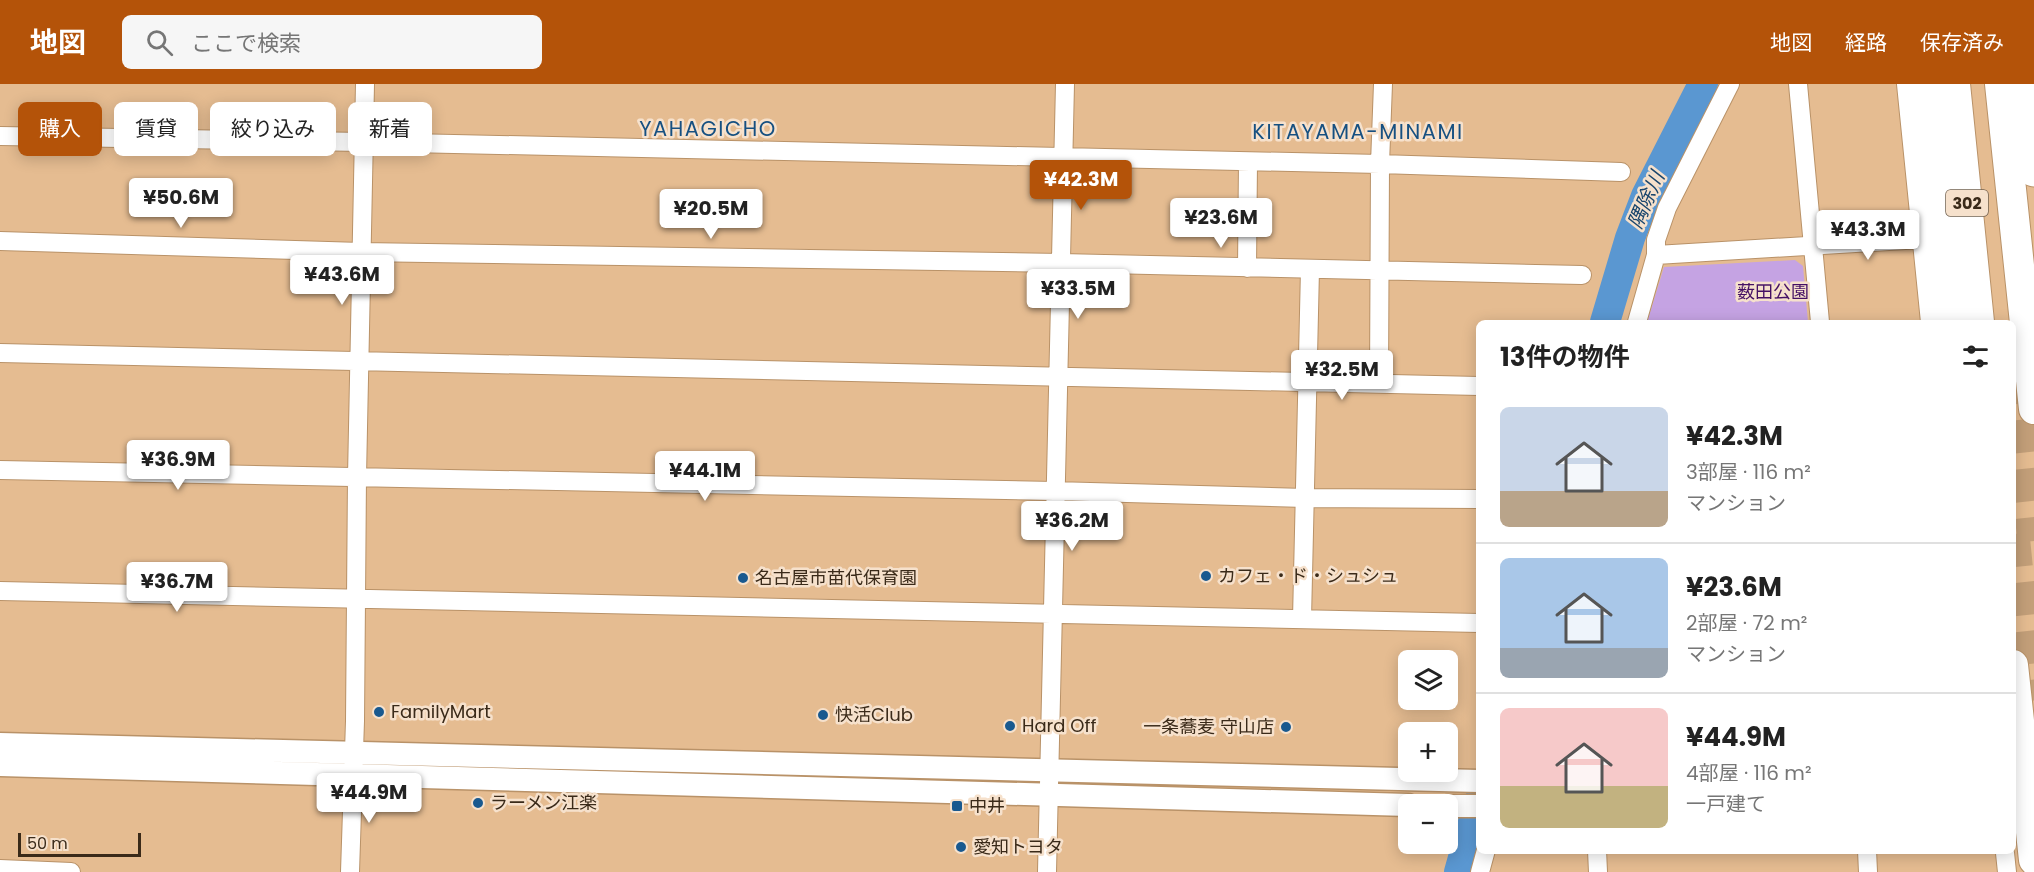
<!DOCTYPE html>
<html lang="ja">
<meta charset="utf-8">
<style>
:root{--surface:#fff;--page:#f6f6f6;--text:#222;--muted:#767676;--line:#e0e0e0;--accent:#b45309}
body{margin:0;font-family:Poppins,"Noto Sans JP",sans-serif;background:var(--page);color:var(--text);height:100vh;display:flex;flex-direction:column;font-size:22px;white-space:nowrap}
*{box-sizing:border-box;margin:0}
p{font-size:20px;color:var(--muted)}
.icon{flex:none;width:33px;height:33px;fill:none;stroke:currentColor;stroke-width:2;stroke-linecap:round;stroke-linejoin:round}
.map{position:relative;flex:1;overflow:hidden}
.panel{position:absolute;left:1476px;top:236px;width:540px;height:534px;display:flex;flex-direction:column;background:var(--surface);border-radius:9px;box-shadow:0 3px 15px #0003}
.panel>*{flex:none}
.banner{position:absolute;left:18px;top:18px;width:570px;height:54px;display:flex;gap:12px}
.buttons{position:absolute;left:1398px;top:566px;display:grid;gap:12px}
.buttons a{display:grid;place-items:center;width:60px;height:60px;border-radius:9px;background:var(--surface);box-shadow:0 3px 15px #0003;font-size:30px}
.scale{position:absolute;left:18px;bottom:15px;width:123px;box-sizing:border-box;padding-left:6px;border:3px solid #3a2a19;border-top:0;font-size:16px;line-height:21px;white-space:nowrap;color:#3a2a19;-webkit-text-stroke:4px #f6e1cc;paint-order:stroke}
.price{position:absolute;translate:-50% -51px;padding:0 14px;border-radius:6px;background:#fff;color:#222;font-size:20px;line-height:39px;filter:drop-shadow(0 2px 3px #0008)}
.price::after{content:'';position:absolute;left:50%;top:36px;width:18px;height:14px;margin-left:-9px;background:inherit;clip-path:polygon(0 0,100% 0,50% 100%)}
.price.selected{background:var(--accent);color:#fff}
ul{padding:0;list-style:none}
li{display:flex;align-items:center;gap:18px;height:150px;padding:0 24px}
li+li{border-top:2px solid var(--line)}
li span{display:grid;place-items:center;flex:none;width:168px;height:120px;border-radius:9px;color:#555}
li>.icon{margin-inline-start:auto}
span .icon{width:72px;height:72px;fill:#fffc;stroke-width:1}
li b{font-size:26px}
h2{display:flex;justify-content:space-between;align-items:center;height:72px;padding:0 24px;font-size:26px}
.chip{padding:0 21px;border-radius:9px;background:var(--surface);box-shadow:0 3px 15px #0003;font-size:21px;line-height:54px}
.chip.selected{background:var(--accent);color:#fff}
header{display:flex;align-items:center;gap:36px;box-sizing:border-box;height:84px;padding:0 30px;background:var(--accent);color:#fff}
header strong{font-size:28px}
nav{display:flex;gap:33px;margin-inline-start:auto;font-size:21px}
.search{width:420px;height:54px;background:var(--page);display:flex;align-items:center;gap:15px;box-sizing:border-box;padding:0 21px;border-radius:9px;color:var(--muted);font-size:22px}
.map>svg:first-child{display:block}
.green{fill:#c5a3e3}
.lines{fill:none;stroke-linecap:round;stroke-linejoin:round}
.river{stroke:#5a97d1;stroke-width:30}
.motorway-tunnel{stroke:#c39f79;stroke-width:33;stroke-dasharray:33 16;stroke-linecap:butt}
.minor-casing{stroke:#b99268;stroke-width:20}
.tertiary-casing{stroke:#b99268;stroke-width:25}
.trunk-casing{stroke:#b99268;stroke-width:32}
.motorway-casing{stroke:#b99268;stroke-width:35}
.minor{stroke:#fff;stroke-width:18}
.tertiary{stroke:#fff;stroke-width:22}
.trunk{stroke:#fff;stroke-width:30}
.motorway{stroke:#fff;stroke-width:33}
.poi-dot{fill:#19598f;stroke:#f6e1cc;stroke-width:2}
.labels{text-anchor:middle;stroke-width:5;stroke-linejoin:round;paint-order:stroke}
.shield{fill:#f6e1cc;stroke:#72614f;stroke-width:1.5}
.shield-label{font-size:16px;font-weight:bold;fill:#3a2a19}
.park-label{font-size:18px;fill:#441064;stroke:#f6e1cc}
.poi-label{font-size:18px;fill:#3a2a19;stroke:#f6e1cc;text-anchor:start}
.water-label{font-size:20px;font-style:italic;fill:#1a466d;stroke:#f6e1cc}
.quarter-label{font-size:21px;letter-spacing:1.5px;fill:#165081;stroke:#f6e1cc}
</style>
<header>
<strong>地図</strong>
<div class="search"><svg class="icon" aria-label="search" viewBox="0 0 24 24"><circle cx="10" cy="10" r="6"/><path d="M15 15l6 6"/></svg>ここで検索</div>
<nav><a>地図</a><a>経路</a><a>保存済み</a></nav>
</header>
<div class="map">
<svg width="2034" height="788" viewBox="0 0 2034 788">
<rect width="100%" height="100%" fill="#e5bc91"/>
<path class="green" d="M1795,176L1803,182L1808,238H1647L1664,183Z"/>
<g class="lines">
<path class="river" d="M1605,238L1630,154L1646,112L1703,0
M1459,788L1479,717"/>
<path class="motorway-tunnel" d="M2016,287L2034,457
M2013,450L2030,617"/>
<defs>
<path id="minor" d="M1798,0L1820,238
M1906,0L1930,238
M0,52L364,58L1380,80L1621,88
M0,157L361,168L1061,179L1582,191
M1656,171V156L1667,124L1730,0
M1247,184L1248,78
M1637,238L1656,171L1922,155
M0,269L1479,302
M1379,299L1380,80L1383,0
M0,386L1054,407L1305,414L1479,415
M0,507L1479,539
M1302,535L1310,185
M1597,766L1598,788
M1867,766L1868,788
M2005,769L2007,788
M0,785L71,788
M350,788L355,637L357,393L365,0
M1047,788L1065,0
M1480,788L1486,766"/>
<path id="tertiary" d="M0,660L1479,697
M0,681L1408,721
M1448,722H1479"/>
<path id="trunk" d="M1955,0L1979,238
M2000,0L2034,325
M2013,581L2034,776"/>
<path id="motorway" d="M1927,0L1952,238
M2024,0L2034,86"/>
</defs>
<use href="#minor" class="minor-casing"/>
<use href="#tertiary" class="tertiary-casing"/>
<use href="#trunk" class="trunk-casing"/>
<use href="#motorway" class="motorway-casing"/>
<use href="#minor" class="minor"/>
<use href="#tertiary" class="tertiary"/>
<use href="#trunk" class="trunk"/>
<use href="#motorway" class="motorway"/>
</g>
<g class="poi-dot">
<circle cx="1206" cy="492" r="6"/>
<circle cx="743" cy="494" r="6"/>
<circle cx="379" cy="628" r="6"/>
<circle cx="823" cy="631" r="6"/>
<circle cx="1010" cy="642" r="6"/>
<circle cx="1286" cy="643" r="6"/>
<circle cx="478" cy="719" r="6"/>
<rect x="951" y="716" width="12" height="12" rx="3"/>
<circle cx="961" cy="763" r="6"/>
</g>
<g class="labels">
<rect class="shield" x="1946" y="106" width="42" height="26" rx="4.5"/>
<g class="shield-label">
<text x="1967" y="125">302</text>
</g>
<g class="park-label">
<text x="1773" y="214">薮田公園</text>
</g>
<g class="poi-label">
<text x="1218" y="498">カフェ・ド・シュシュ</text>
<text x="755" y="500">名古屋市苗代保育園</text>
<text x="391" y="634">FamilyMart</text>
<text x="835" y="637">快活Club</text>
<text x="1022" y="648">Hard Off</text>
<text x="1274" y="649" text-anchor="end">一条蕎麦 守山店</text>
<text x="490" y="725">ラーメン江楽</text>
<text x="969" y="728">中井</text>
<text x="973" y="769">愛知トヨタ</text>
</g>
<g class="water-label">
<text transform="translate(1646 116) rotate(-66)" y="7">隅除川</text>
</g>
<g class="quarter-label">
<text x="708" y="52">YAHAGICHO</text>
<text x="1358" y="55">KITAYAMA-MINAMI</text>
</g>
</g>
</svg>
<div class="buttons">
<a><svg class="icon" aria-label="layers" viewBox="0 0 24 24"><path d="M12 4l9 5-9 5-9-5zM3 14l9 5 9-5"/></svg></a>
<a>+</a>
<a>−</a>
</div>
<div class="scale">50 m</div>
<b class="price selected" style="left:1081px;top:127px">¥42.3M</b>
<b class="price" style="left:181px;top:145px">¥50.6M</b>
<b class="price" style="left:711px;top:156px">¥20.5M</b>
<b class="price" style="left:1221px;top:165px">¥23.6M</b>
<b class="price" style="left:1868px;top:177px">¥43.3M</b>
<b class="price" style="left:342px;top:222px">¥43.6M</b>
<b class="price" style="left:1078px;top:236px">¥33.5M</b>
<b class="price" style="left:1342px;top:317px">¥32.5M</b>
<b class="price" style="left:178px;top:407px">¥36.9M</b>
<b class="price" style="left:705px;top:418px">¥44.1M</b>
<b class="price" style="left:1072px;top:468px">¥36.2M</b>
<b class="price" style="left:177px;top:529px">¥36.7M</b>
<b class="price" style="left:369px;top:740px">¥44.9M</b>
<div class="banner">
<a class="chip selected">購入</a>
<a class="chip">賃貸</a>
<a class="chip">絞り込み</a>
<a class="chip">新着</a>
</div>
<section class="panel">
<h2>13件の物件<svg class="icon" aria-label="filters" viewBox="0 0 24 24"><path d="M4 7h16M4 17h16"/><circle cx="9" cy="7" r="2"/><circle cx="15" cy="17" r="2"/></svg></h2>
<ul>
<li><span style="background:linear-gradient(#c9d6e8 70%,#b9a48a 0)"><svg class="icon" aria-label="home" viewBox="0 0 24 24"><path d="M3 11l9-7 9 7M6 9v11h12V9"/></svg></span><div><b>¥42.3M</b><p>3部屋 · 116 m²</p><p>マンション</p></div></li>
<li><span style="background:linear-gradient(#a9c7e8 75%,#9aa5b1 0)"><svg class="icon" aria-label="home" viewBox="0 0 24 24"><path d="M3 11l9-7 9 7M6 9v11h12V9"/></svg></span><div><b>¥23.6M</b><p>2部屋 · 72 m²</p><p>マンション</p></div></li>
<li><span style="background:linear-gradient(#f6c9c9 65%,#c2b280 0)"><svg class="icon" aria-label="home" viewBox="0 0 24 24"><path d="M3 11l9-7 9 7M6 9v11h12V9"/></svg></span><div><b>¥44.9M</b><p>4部屋 · 116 m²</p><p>一戸建て</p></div></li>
</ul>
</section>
</div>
